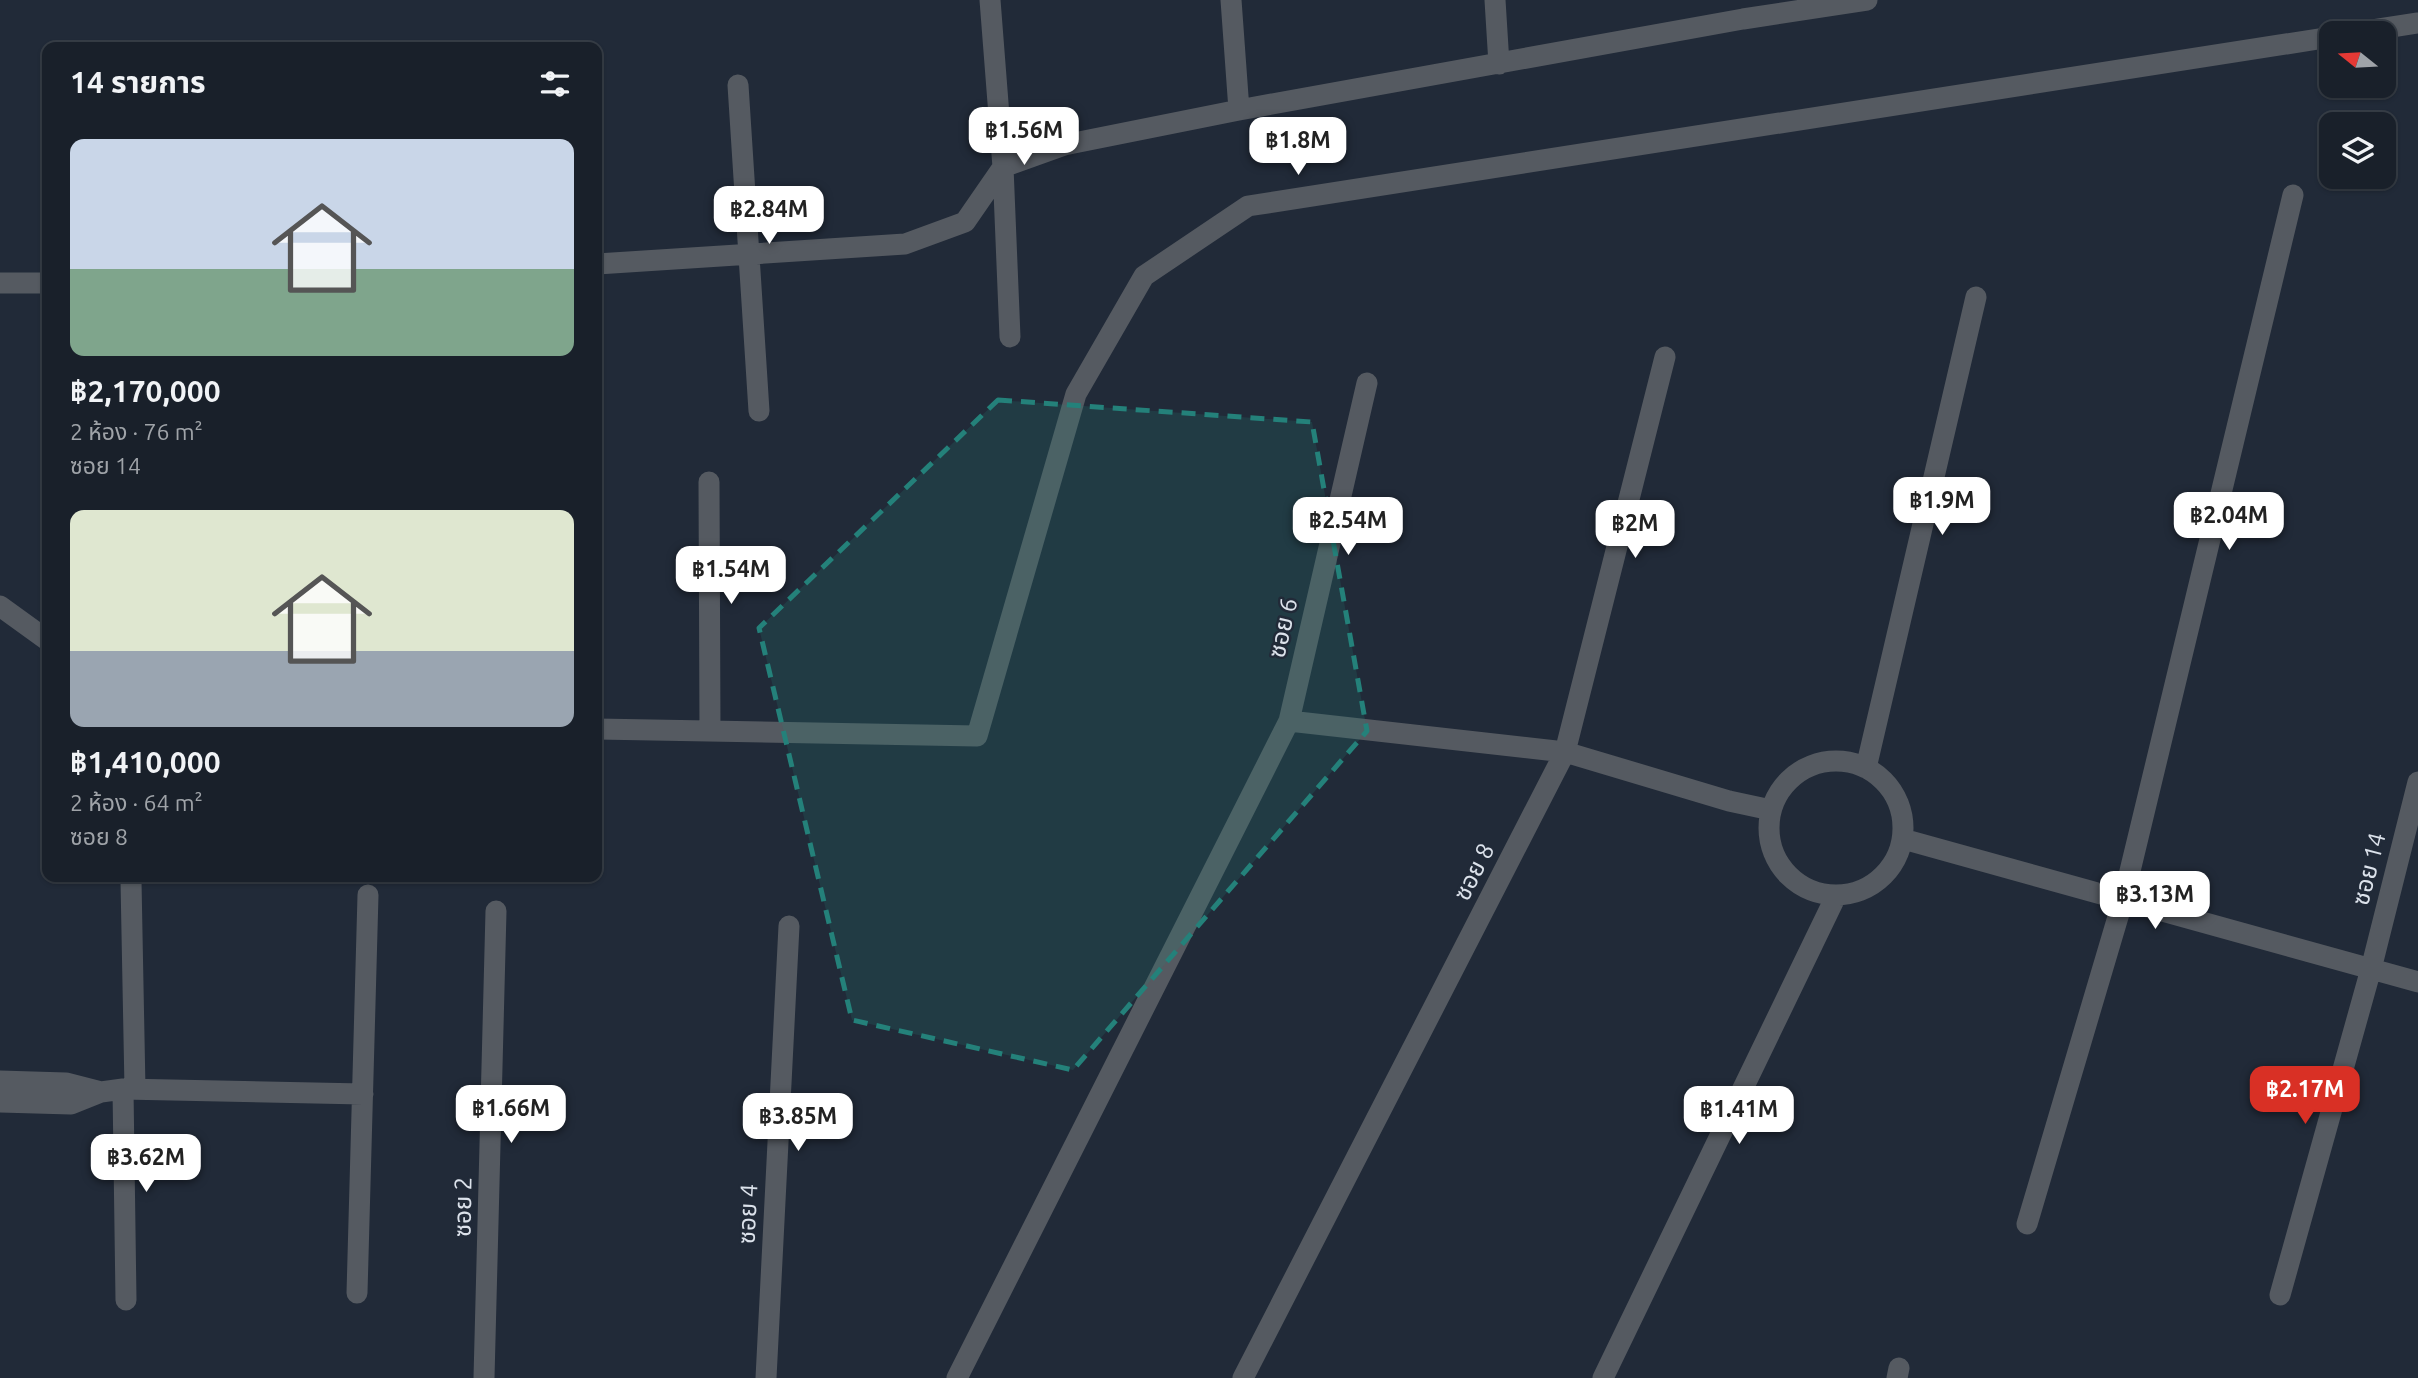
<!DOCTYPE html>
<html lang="th">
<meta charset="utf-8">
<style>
:root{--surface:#19202a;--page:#222832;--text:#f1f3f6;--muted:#9fa3a8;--line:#373e47;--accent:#d93025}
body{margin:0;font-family:Ubuntu,"Noto Sans Thai",sans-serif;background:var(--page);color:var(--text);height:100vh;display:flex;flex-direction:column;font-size:26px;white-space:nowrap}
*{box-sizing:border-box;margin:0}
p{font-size:23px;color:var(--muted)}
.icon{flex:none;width:38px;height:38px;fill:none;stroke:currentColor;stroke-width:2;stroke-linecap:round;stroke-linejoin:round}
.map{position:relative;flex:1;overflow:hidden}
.details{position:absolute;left:42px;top:42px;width:560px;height:840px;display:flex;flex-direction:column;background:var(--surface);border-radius:14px;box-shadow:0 2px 5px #0004,0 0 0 2px var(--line)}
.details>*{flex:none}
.needle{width:46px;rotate:288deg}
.buttons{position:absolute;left:2319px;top:21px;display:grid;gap:14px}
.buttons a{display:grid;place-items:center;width:77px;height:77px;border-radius:14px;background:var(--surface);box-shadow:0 2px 5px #0004,0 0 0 2px var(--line);font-size:35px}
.price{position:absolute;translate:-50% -60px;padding:0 16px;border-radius:14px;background:#fff;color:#222;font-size:23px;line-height:46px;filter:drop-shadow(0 2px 4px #0008)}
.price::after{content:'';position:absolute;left:50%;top:42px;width:21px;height:16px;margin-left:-10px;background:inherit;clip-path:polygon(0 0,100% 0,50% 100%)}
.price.selected{background:var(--accent);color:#fff}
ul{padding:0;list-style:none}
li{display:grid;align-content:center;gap:14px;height:371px;padding:0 28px}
li span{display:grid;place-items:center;height:217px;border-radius:14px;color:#555}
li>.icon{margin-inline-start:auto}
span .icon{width:126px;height:126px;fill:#fffc;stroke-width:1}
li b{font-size:30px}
h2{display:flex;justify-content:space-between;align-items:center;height:84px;padding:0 28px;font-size:30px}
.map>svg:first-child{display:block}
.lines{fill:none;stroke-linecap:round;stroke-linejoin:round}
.minor{stroke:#555a61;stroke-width:21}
.marked{fill:#24817a;fill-opacity:0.2;stroke:#24817a;stroke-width:5;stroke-dasharray:14 9;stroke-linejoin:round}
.labels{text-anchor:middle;stroke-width:5;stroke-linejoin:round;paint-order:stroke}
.street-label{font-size:24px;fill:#dce2eb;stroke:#212a38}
</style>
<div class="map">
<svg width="2418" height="1378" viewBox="0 0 2418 1378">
<rect width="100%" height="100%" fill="#212a38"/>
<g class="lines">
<path class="minor" d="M990,0L1003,167L1010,337
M1231,0L1239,110
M1495,0L1499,64
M2353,33L2418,23
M738,85L759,411
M597,264L905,244L965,222L1003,167L1064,145L1239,110L1743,19L1867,0
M0,283H47
M709,482L710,730
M0,606L47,640
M1289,721L1565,752L1729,801L1771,810
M597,729L977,736L1076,394L1144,276L1248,206L2331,37
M1769 828a67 67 0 1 1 134 0a67 67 0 1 1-134 0Z
M1866,768L1976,297
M1903,839L2418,982
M131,881L135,1089
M0,1081L66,1083L101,1092
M123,1089L126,1300
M0,1102L71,1104L101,1092L123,1089L363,1094
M2027,1224L2123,900L2293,195
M357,1293L368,895
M2280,1295L2371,969L2418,782
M484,1378L496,911
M766,1378L789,926
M957,1378L1289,721L1367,383
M1243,1378L1565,752L1665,357
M1603,1378L1836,896
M1897,1378L1899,1368"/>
</g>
<path class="marked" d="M998,400L1312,422L1367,731L1073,1070L852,1020L759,628Z"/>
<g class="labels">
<g class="street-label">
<text transform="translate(1283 628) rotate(-77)" y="8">ซอย 6</text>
<text transform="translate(2369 869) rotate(-76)" y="8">ซอย 14</text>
<text transform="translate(1474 872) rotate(-63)" y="8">ซอย 8</text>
<text transform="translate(463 1207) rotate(-89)" y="8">ซอย 2</text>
<text transform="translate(748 1214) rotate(-87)" y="8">ซอย 4</text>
</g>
</g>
</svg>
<div class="buttons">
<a><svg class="needle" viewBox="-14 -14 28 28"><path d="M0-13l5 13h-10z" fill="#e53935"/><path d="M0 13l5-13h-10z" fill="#9fa3a8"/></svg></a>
<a><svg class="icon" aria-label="layers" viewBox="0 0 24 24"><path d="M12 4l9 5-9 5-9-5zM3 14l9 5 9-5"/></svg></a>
</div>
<b class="price" style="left:1024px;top:167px">฿1.56M</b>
<b class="price" style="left:1298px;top:177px">฿1.8M</b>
<b class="price" style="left:769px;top:246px">฿2.84M</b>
<b class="price" style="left:1942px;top:537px">฿1.9M</b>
<b class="price" style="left:2229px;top:552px">฿2.04M</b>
<b class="price" style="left:1348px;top:557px">฿2.54M</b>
<b class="price" style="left:1635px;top:560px">฿2M</b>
<b class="price" style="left:731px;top:606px">฿1.54M</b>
<b class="price" style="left:2155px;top:931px">฿3.13M</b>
<b class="price selected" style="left:2305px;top:1126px">฿2.17M</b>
<b class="price" style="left:511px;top:1145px">฿1.66M</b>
<b class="price" style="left:1739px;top:1146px">฿1.41M</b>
<b class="price" style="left:798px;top:1153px">฿3.85M</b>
<b class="price" style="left:146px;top:1194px">฿3.62M</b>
<section class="details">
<h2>14 รายการ<svg class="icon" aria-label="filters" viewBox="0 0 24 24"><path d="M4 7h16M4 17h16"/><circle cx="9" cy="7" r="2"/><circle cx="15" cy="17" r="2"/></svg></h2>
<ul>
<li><span style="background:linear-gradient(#c9d6e8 60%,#7fa58c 0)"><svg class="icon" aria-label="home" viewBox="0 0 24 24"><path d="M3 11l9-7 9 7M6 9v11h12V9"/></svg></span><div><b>฿2,170,000</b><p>2 ห้อง · 76 m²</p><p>ซอย 14</p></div></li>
<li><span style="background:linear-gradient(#dfe7d0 65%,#9aa5b1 0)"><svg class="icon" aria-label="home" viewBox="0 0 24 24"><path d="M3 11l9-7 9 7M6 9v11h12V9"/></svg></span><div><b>฿1,410,000</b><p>2 ห้อง · 64 m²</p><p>ซอย 8</p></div></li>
</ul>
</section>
</div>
